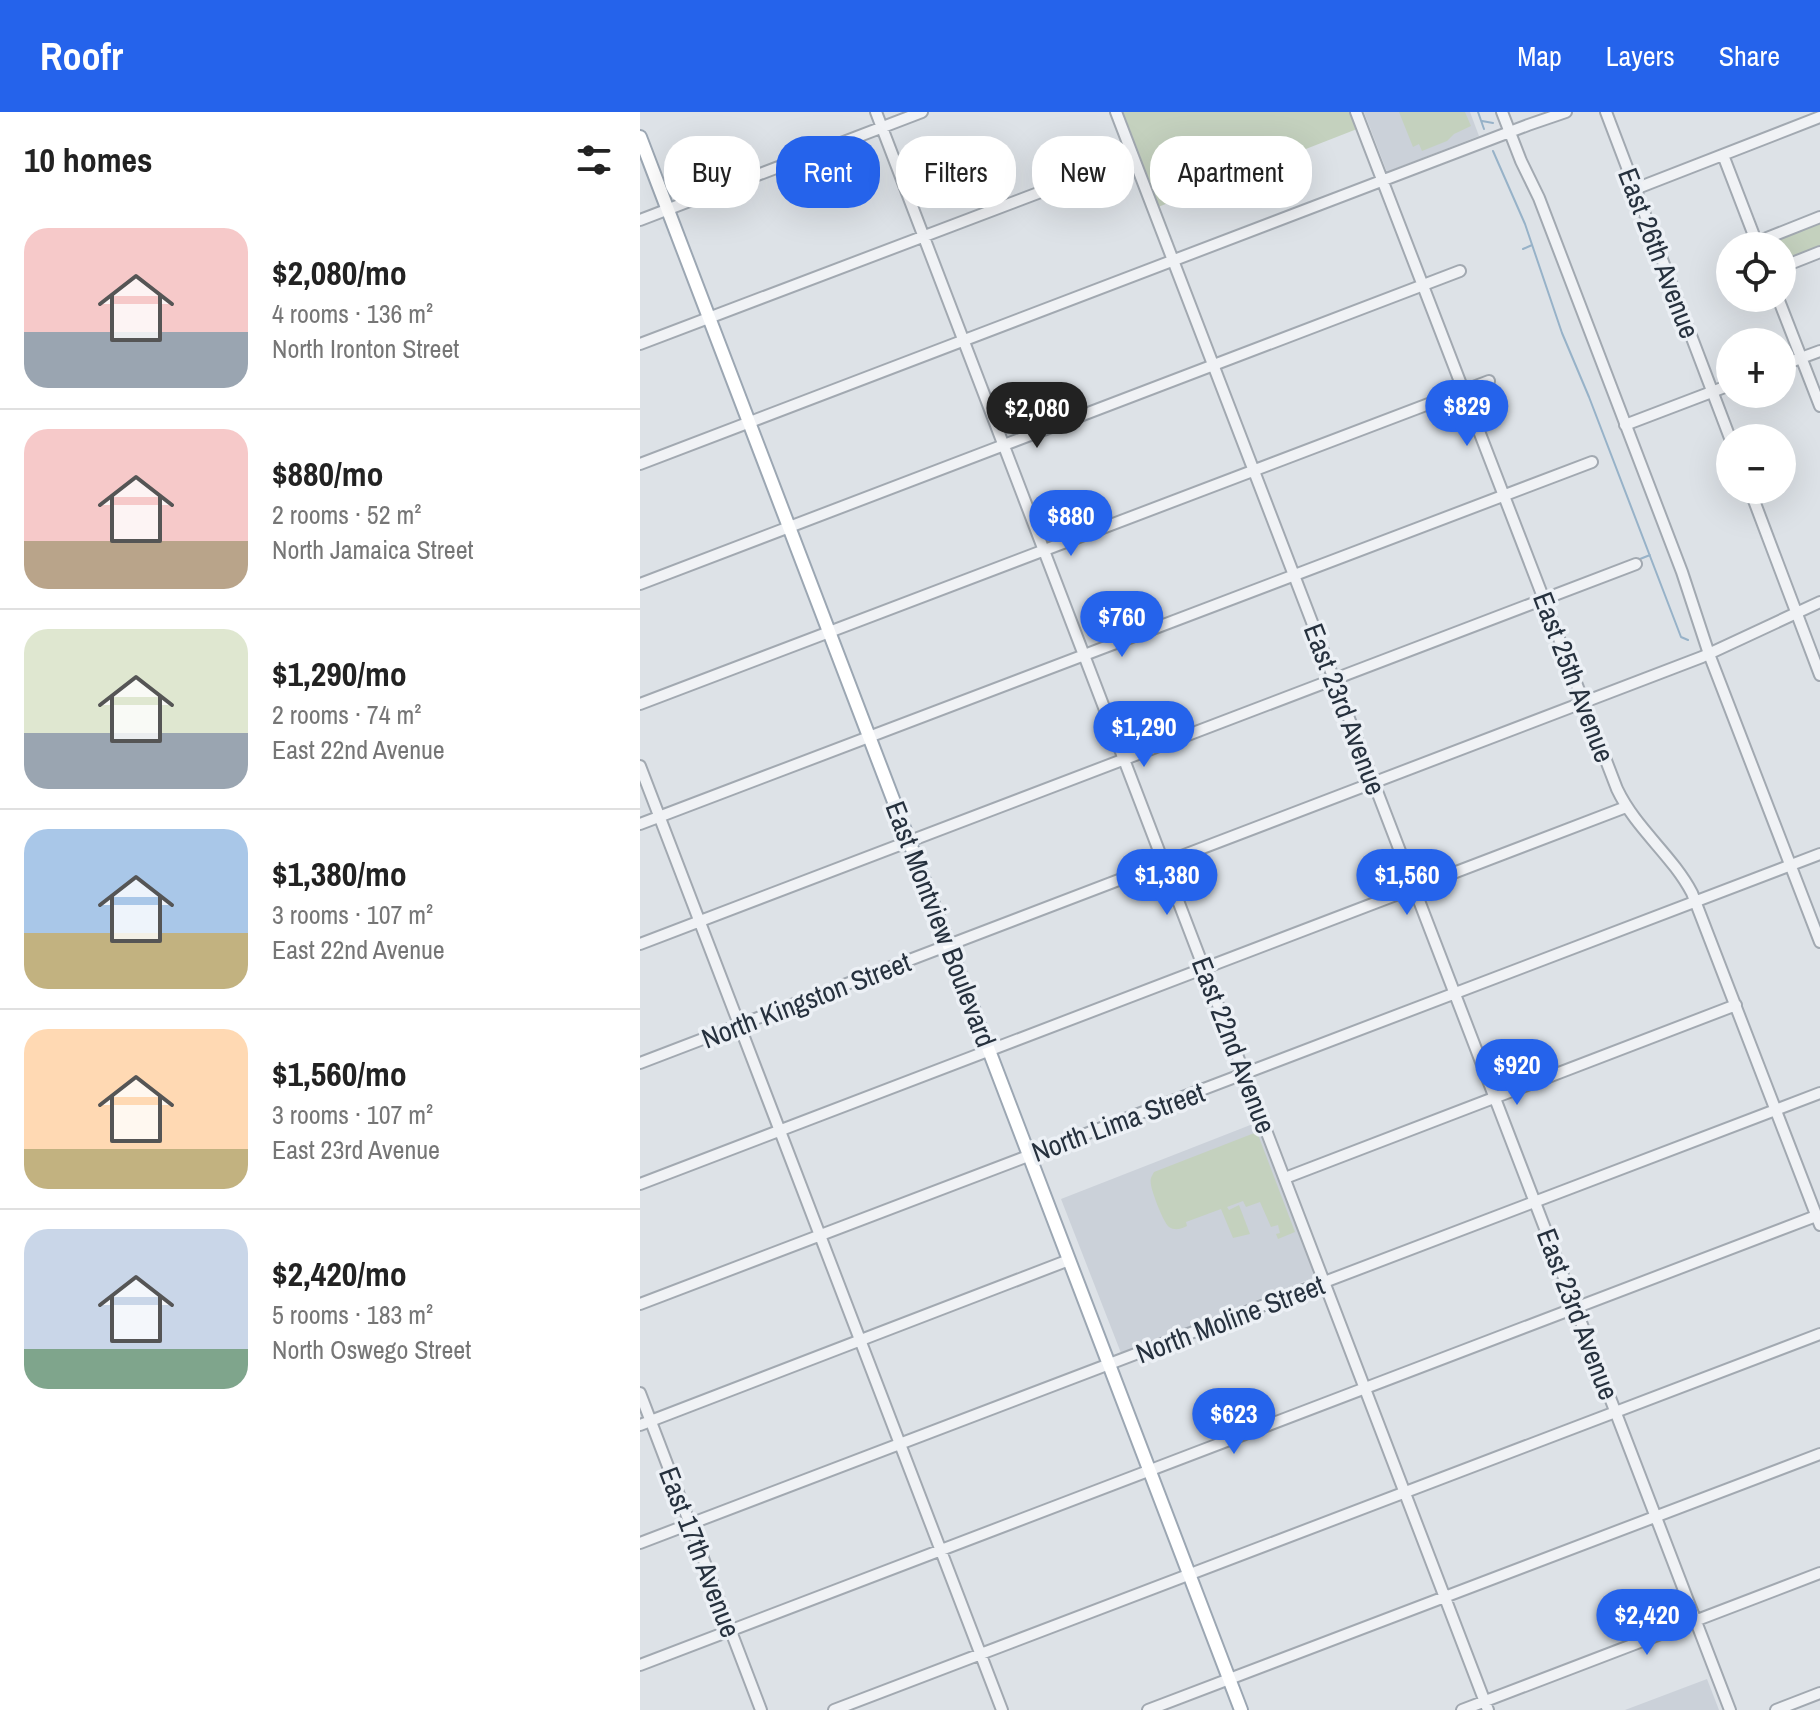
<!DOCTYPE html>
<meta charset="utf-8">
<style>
:root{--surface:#fff;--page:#f2f2f2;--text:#222;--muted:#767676;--line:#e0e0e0;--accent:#2563eb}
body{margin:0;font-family:"Archivo Narrow",sans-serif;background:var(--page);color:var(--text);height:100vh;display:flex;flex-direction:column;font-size:30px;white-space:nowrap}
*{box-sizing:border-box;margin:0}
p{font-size:26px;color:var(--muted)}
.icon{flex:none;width:44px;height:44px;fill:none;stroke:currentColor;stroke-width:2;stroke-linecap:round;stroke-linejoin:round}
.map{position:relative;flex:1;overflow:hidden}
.details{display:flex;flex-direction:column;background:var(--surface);width:640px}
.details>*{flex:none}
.guide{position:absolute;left:24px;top:24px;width:760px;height:72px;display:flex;gap:16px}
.fabs{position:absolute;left:1076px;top:120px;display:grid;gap:16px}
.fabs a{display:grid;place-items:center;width:80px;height:80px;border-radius:50%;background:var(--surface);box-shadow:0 8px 32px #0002;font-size:40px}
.price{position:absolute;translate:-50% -68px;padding:0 18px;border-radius:28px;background:var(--accent);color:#fff;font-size:26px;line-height:52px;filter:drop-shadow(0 2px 4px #0008)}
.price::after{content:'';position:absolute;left:50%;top:48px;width:24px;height:18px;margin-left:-12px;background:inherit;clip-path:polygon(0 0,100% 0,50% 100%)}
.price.selected{background:#222;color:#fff}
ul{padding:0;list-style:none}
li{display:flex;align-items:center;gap:24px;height:200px;padding:0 24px}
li+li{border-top:2px solid var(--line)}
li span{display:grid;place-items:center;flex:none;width:224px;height:160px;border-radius:24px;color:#555}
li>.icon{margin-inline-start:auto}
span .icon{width:96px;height:96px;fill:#fffc;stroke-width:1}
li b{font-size:34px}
h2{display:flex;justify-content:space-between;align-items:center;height:96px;padding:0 24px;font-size:34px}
.pill{padding:0 28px;border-radius:32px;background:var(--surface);box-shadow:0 8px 32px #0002;font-size:28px;line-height:72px}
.pill.selected{background:var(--accent);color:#fff}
header{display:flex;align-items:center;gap:48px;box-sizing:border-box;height:112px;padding:0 40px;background:var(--accent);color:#fff}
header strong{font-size:38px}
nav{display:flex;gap:44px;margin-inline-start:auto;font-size:28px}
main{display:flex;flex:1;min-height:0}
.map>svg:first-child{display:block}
.built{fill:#cbd1d9}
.green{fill:#c4d1be}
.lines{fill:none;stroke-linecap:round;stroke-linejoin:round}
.stream{stroke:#97b2c8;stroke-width:2}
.minor-casing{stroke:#a2a9b1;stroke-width:14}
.major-casing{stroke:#9ca7b3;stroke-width:16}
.minor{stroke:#f0f2f5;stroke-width:10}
.major{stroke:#fff;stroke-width:12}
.labels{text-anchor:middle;stroke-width:7;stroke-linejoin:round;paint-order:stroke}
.street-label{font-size:28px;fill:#26313e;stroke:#ecf0f5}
</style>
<header>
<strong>Roofr</strong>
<nav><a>Map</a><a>Layers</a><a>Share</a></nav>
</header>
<main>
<section class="details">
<h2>10 homes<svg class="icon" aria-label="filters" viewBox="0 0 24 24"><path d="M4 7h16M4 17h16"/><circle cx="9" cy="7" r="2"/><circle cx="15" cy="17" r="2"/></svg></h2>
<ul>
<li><span style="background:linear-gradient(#f6c9c9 65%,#9aa5b1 0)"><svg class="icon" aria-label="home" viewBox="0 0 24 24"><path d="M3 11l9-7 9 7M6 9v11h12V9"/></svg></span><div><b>$2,080/mo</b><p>4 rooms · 136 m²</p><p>North Ironton Street</p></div></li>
<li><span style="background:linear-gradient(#f6c9c9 70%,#b9a48a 0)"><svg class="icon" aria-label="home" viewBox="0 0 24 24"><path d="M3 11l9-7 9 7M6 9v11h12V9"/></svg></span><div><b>$880/mo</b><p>2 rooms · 52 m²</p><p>North Jamaica Street</p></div></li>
<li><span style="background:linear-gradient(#dfe7d0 65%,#9aa5b1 0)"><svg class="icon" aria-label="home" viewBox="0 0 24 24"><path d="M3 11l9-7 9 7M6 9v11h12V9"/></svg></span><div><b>$1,290/mo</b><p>2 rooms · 74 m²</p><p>East 22nd Avenue</p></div></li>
<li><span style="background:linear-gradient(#a9c7e8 65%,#c2b280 0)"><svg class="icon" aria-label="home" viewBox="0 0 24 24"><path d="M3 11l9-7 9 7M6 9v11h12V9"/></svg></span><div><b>$1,380/mo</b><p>3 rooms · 107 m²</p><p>East 22nd Avenue</p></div></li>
<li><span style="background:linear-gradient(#ffd9b3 75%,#c2b280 0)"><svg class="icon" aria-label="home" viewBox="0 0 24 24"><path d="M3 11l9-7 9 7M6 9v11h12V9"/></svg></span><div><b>$1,560/mo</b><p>3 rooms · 107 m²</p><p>East 23rd Avenue</p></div></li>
<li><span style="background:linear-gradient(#c9d6e8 75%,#7fa58c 0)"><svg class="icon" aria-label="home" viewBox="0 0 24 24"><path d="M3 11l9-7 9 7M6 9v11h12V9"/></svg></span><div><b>$2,420/mo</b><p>5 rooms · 183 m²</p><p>North Oswego Street</p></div></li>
</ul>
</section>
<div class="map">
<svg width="1180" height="1598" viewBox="0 0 1180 1598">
<rect width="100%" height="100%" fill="#dde2e7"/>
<path class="built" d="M724,0H830L839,24L747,60Z
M618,1010L678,1164L481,1241L421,1087Z
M1067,1567L1079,1598H985Z"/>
<path class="green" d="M476,0H710L717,17L513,97Z
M759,0H825L831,14L814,22L807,29L782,39L779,32L773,35Z
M1180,110V134L1142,149V134H1128L1126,131Z
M617,1020L655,1120L638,1127L636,1122L640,1121L638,1113L631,1115L620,1090L606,1095L603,1089L587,1095L589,1098L599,1093L610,1122L593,1126L581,1097L546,1110L547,1114C541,1117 535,1119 529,1115C523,1110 512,1080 511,1073C510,1066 511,1066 514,1060Z"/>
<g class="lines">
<path class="stream" d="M838,0L844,17
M842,9L853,11
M853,39L885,112L922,221L949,285L1041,525L1048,528
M883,137L892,133
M1000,447L1010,443"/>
<defs>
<path id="minor" d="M236,0L848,1598
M476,0L1090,1598
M716,0L977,677C996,717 1032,743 1052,781L1180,1113
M862,0L881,49L899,86L1042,460L1069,542L1180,830
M966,0L1090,326
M1083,43L1118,134
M995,77L1180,5
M0,108L282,0
M1117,130L1180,105
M1142,155L1180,140
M1138,186L1180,294
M0,232L493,45
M1142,253L1180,239
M985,313L1090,273
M0,352L888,13L926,0
M1110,378L1180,563
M0,472L820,159
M0,592L849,269
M0,654L362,1598
M0,712L952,350
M0,832L996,452
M0,951L1062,545L1180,490
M645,1066L1096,893
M0,1072L986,695
M0,1192C393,1042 786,891 1180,742
M0,1281L121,1598
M0,1313L429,1148
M0,1431L1180,981
M0,1553L1176,1104
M194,1598L1180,1222
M508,1598L1180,1342
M822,1598L1180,1461
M1136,1598L1180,1581"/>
<path id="major" d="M0,25L601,1598"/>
</defs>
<use href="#minor" class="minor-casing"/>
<use href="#major" class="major-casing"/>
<use href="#minor" class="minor"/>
<use href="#major" class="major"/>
</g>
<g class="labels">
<g class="street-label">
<text transform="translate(1019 141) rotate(69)" y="10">East 26th Avenue</text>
<text transform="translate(934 565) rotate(69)" y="10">East 25th Avenue</text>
<text transform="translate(705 597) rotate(69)" y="10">East 23rd Avenue</text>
<text transform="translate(301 812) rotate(69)" y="10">East Montview Boulevard</text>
<text transform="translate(166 888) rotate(-21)" y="10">North Kingston Street</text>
<text transform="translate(594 933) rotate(69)" y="10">East 22nd Avenue</text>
<text transform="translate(478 1010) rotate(-20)" y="10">North Lima Street</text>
<text transform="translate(938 1202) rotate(69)" y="10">East 23rd Avenue</text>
<text transform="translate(590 1207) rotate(-21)" y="10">North Moline Street</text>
<text transform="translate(60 1440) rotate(69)" y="10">East 17th Avenue</text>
</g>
</g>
</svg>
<div class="fabs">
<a><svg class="icon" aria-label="locate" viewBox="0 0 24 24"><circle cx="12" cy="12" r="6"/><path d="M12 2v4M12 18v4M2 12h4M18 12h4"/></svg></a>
<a>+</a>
<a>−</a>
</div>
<b class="price" style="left:827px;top:336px">$829</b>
<b class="price selected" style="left:397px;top:338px">$2,080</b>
<b class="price" style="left:431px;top:446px">$880</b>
<b class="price" style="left:482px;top:547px">$760</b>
<b class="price" style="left:504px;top:657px">$1,290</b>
<b class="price" style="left:527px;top:805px">$1,380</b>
<b class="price" style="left:767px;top:805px">$1,560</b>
<b class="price" style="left:877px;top:995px">$920</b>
<b class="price" style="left:594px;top:1344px">$623</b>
<b class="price" style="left:1007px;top:1545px">$2,420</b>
<div class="guide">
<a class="pill">Buy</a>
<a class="pill selected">Rent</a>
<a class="pill">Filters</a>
<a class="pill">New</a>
<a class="pill">Apartment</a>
</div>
</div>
</main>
